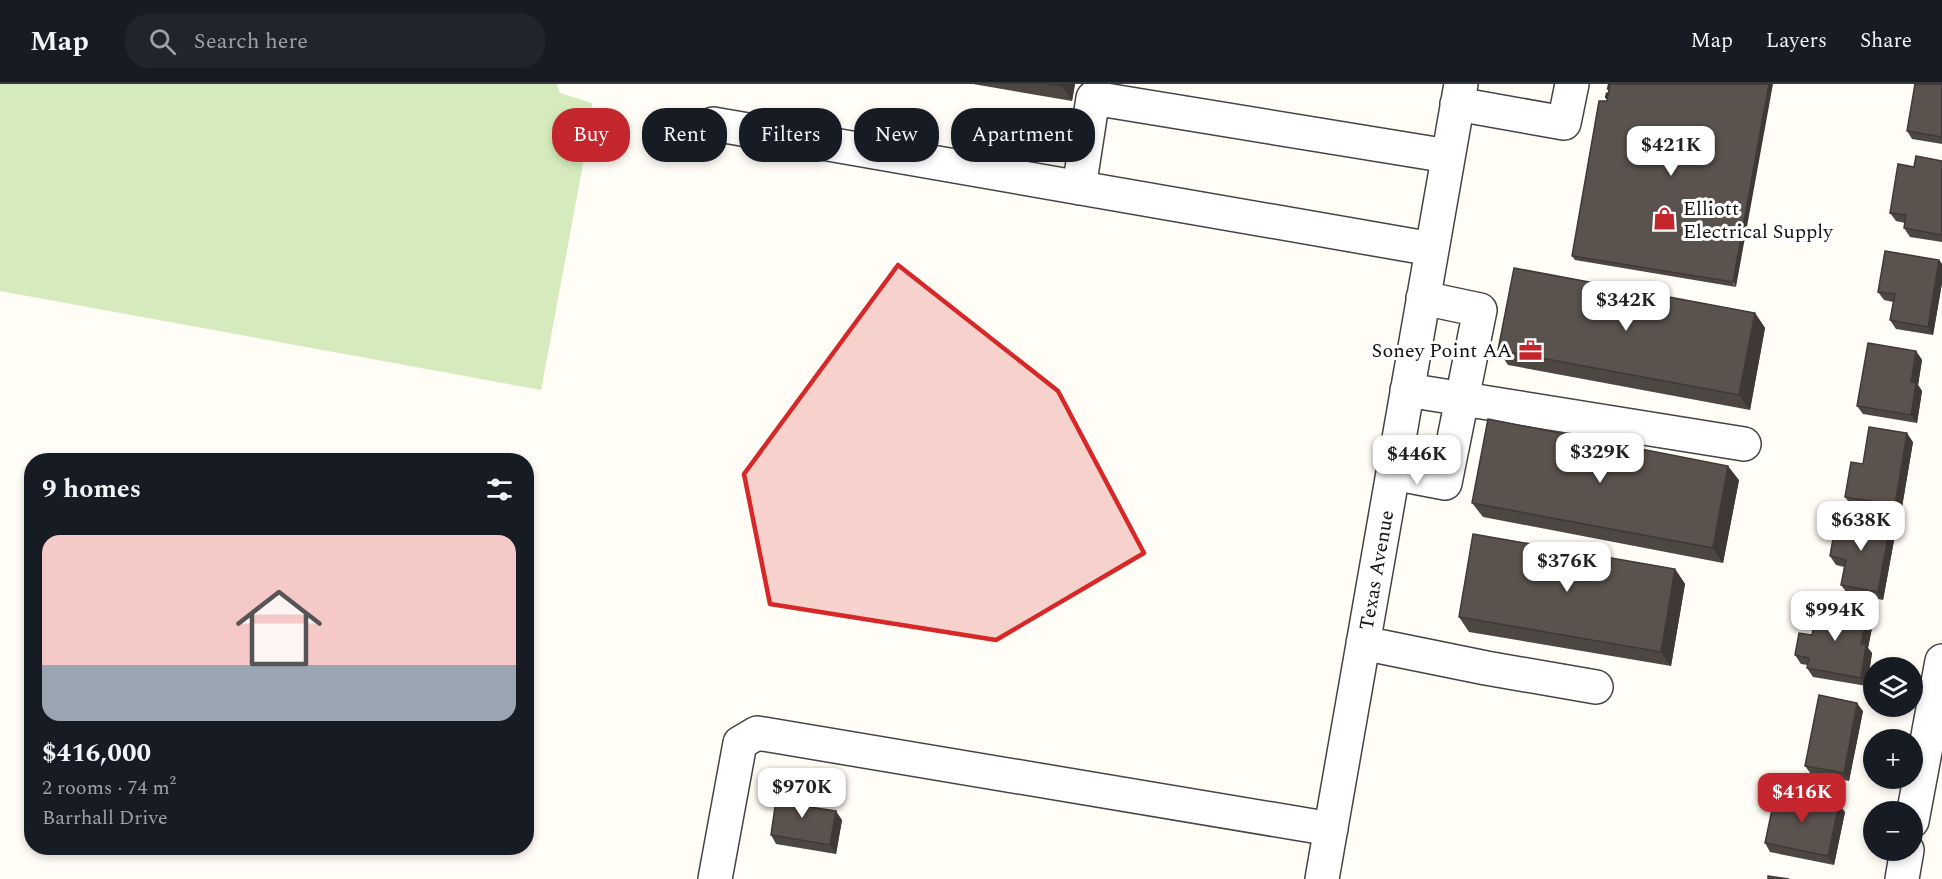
<!DOCTYPE html>
<meta charset="utf-8">
<style>
:root{--surface:#171b24;--page:#20242c;--text:#f1f3f6;--muted:#9ea1a6;--line:#363941;--accent:#c4262e}
body{margin:0;font-family:Spectral,serif;background:var(--page);color:var(--text);height:100vh;display:flex;flex-direction:column;font-size:22px;white-space:nowrap}
*{box-sizing:border-box;margin:0}
p{font-size:20px;color:var(--muted)}
.icon{flex:none;width:33px;height:33px;fill:none;stroke:currentColor;stroke-width:2;stroke-linecap:round;stroke-linejoin:round}
.map{position:relative;flex:1;overflow:hidden}
.panel{position:absolute;left:24px;top:369px;width:510px;height:402px;display:flex;flex-direction:column;background:var(--surface);border-radius:24px;box-shadow:0 3px 9px #0003}
.panel>*{flex:none}
.hud{position:absolute;left:552px;top:24px;width:570px;height:54px;display:flex;gap:12px}
.buttons{position:absolute;left:1863px;top:573px;display:grid;gap:12px}
.buttons a{display:grid;place-items:center;width:60px;height:60px;border-radius:50%;background:var(--surface);box-shadow:0 3px 9px #0003;font-size:30px}
.price{position:absolute;translate:-50% -51px;padding:0 14px;border-radius:12px;background:#fff;color:#222;font-size:20px;line-height:39px;filter:drop-shadow(0 2px 3px #0008)}
.price::after{content:'';position:absolute;left:50%;top:36px;width:18px;height:14px;margin-left:-9px;background:inherit;clip-path:polygon(0 0,100% 0,50% 100%)}
.price.on{background:var(--accent);color:#fff}
ul{padding:0;list-style:none}
li{display:grid;align-content:center;gap:12px;height:318px;padding:0 18px}
li span{display:grid;place-items:center;height:186px;border-radius:18px;color:#555}
li>.icon{margin-inline-start:auto}
span .icon{width:108px;height:108px;fill:#fffc;stroke-width:1}
li b{font-size:26px}
h2{display:flex;justify-content:space-between;align-items:center;height:72px;padding:0 18px;font-size:26px}
.tag{padding:0 21px;border-radius:24px;background:var(--surface);box-shadow:0 3px 9px #0003;font-size:21px;line-height:54px}
.tag.on{background:var(--accent);color:#fff}
header{display:flex;align-items:center;gap:36px;box-sizing:border-box;height:84px;padding:0 30px;background:var(--surface);border-bottom:2px solid var(--line)}
header strong{font-size:28px}
nav{display:flex;gap:33px;margin-inline-start:auto;font-size:21px}
.search{width:420px;height:54px;background:var(--page);display:flex;align-items:center;gap:15px;box-sizing:border-box;padding:0 21px;border-radius:24px;color:var(--muted);font-size:22px}
.map>svg:first-child{display:block}
.green{fill:#d5ebbd}
.lines{fill:none;stroke-linecap:round;stroke-linejoin:round}
.minor-casing{stroke:#444;stroke-width:36}
.path{stroke:#333;stroke-width:4;stroke-dasharray:6 3;stroke-linecap:butt}
.minor{stroke:#fff;stroke-width:33}
.wall{fill:#4d4742}
.shaded-wall{fill:#3f3936}
.building{fill:#5a524d;stroke:#3f3936;stroke-width:1.5}
.marked{fill:#d62828;fill-opacity:0.2;stroke:#d62828;stroke-width:4.5;stroke-linejoin:round}
.labels{text-anchor:middle;stroke-width:6;stroke-linejoin:round;paint-order:stroke}
.poi-label{font-size:20px;fill:#111;stroke:#fff;text-anchor:start}
.street-label{font-size:20px;fill:#111;stroke:#fff}
</style>
<header>
<strong>Map</strong>
<div class="search"><svg class="icon" aria-label="search" viewBox="0 0 24 24"><circle cx="10" cy="10" r="6"/><path d="M15 15l6 6"/></svg>Search here</div>
<nav><a>Map</a><a>Layers</a><a>Share</a></nav>
</header>
<div class="map">
<svg width="1942" height="795" viewBox="0 0 1942 795">
<rect width="100%" height="100%" fill="#fffdf5"/>
<path class="green" d="M0,0H557L560,9L592,19L591,37L541,306L0,207Z"/>
<g class="lines">
<defs>
<path id="minor" d="M1457,20L1564,39L1572,0
M713,40L1432,165
M1079,104L1093,14L1448,72
M1407,306L1744,360
M1393,389L1445,399L1480,226L1423,214
M1363,559L1486,584L1596,603
M1912,737L1942,577
M715,795L740,659L757,649L1331,745
M1322,795L1461,0
M1902,795L1907,766"/>
</defs>
<use href="#minor" class="minor-casing"/>
<path class="path" d="M1610,0L1607,13L1611,14"/>
<use href="#minor" class="minor"/>
</g>
<path class="wall" d="M973,0H1075L1072,17Z
M1942,0V60L1912,55L1907,47Z
M1607,17L1736,203L1575,176L1572,172Z
M1942,77V158L1910,153L1904,144L1905,139L1896,137L1890,129L1914,83Z
M1939,176L1942,180V199L1933,251L1896,245L1890,236L1893,218L1884,216L1878,208Z
M1755,229L1765,244L1750,326L1508,281L1498,266Z
M1916,267L1922,276L1918,301L1922,307L1917,339L1863,330L1857,322Z
M1913,358L1901,429L1851,421L1845,413L1863,380Z
M1739,396L1723,479L1483,433L1472,419Z
M1895,451L1883,516L1847,509L1841,501L1844,483L1836,481L1830,472Z
M1675,485L1685,500L1671,582L1469,548L1459,533Z
M1867,530L1873,539L1868,564L1872,569L1867,602L1813,593L1807,584L1808,581L1801,580L1795,571L1812,551Z
M1863,627L1849,697L1811,690L1805,682Z
M812,707L818,715L816,724L842,736L836,770L776,760L771,751L785,718Z
M1845,728L1834,781L1770,768L1765,759Z"/>
<path class="shaded-wall" d="M1062,0H1075L1072,17L1062,2Z
M1769,0H1773L1736,203L1733,198Z
M1939,176L1942,180V199L1933,251L1928,243Z
M1755,229L1765,244L1750,326L1739,311Z
M1916,267L1922,276L1918,301L1922,307L1917,339L1911,331V298Z
M1907,349L1913,358L1901,429L1895,421Z
M1728,382L1739,396L1723,479L1713,464Z
M1890,442L1895,451L1883,516L1878,508Z
M1675,485L1685,500L1671,582L1661,568Z
M1867,530L1873,539L1868,564L1872,569L1867,602L1861,594V560Z
M1857,619L1863,627L1849,697L1844,689Z
M812,707L818,715L815,731L809,723Z
M1839,720L1845,728L1834,781L1828,772Z
M836,727L842,736L836,770L830,761Z"/>
<path class="building" d="M1048,0H1062V2Z
M1610,0H1769L1733,198L1572,172L1599,17H1607Z
M1915,0H1942V53L1907,47Z
M1916,72L1942,77V151L1904,144L1906,131L1890,129L1898,80L1914,83Z
M1885,167L1939,176L1928,243L1890,236L1895,210L1878,208Z
M1514,184L1755,229L1739,311L1498,266Z
M1868,259L1916,267L1911,298L1916,299L1911,331L1857,322Z
M1488,335L1728,382L1713,464L1472,419Z
M1869,343L1907,349L1895,421L1845,413L1851,378L1863,380Z
M1837,432L1890,442L1878,508L1841,501L1846,476L1830,472Z
M1473,450L1675,485L1661,568L1459,533Z
M1817,522L1867,530L1861,560L1866,561L1861,594L1807,584L1809,574L1795,571L1799,549L1812,551Z
M1819,611L1857,619L1844,689L1805,682Z
M787,702L812,707L809,723L836,727L830,761L771,751L776,716L785,718Z
M1776,707L1839,720L1828,772L1765,759Z
M1768,792L1789,795H1768Z"/>
<path class="marked" d="M898,181L1058,307L1144,469L996,556L770,520L744,390Z"/>
<defs>
<symbol id="shop-bare" viewBox="-9 -9 18 18"><path d="M-5-2.5h2.3a2.7 3.5 0 0 1 5.4 0H5L5.5 6h-11ZM-1.5-2.5h3a1.5 2.3 0 0 0-3 0Z" fill="#c4262e" stroke="#fff" stroke-width="2.5" paint-order="stroke"/></symbol>
<symbol id="office-bare" viewBox="-9 -9 18 18"><path d="M-6-3h4V-5.5h4V-3h4V5H-6ZM-1-4.5V-3h2v-1.5ZM-6 0V1H6V0Z" fill="#c4262e" stroke="#fff" stroke-width="2.5" paint-order="stroke"/></symbol>
</defs>
<g fill-rule="evenodd">
<use href="#shop-bare" x="1648" y="118" width="33" height="33"/>
<use href="#office-bare" x="1514" y="250" width="33" height="33"/>
</g>
<g class="labels">
<g class="poi-label">
<text x="1683" y="131">Elliott<tspan x="1683" dy="23">Electrical Supply</tspan></text>
<text x="1512" y="273" text-anchor="end">Soney Point AA</text>
</g>
<g class="street-label">
<text transform="translate(1376 486) rotate(-80)" y="7">Texas Avenue</text>
</g>
</g>
</svg>
<div class="buttons">
<a><svg class="icon" aria-label="layers" viewBox="0 0 24 24"><path d="M12 4l9 5-9 5-9-5zM3 14l9 5 9-5"/></svg></a>
<a>+</a>
<a>−</a>
</div>
<b class="price" style="left:1671px;top:93px">$421K</b>
<b class="price" style="left:1626px;top:248px">$342K</b>
<b class="price" style="left:1600px;top:400px">$329K</b>
<b class="price" style="left:1417px;top:402px">$446K</b>
<b class="price" style="left:1861px;top:468px">$638K</b>
<b class="price" style="left:1567px;top:509px">$376K</b>
<b class="price" style="left:1835px;top:558px">$994K</b>
<b class="price" style="left:802px;top:735px">$970K</b>
<b class="price on" style="left:1802px;top:740px">$416K</b>
<div class="hud">
<a class="tag on">Buy</a>
<a class="tag">Rent</a>
<a class="tag">Filters</a>
<a class="tag">New</a>
<a class="tag">Apartment</a>
</div>
<section class="panel">
<h2>9 homes<svg class="icon" aria-label="filters" viewBox="0 0 24 24"><path d="M4 7h16M4 17h16"/><circle cx="9" cy="7" r="2"/><circle cx="15" cy="17" r="2"/></svg></h2>
<ul>
<li><span style="background:linear-gradient(#f6c9c9 70%,#9aa5b1 0)"><svg class="icon" aria-label="home" viewBox="0 0 24 24"><path d="M3 11l9-7 9 7M6 9v11h12V9"/></svg></span><div><b>$416,000</b><p>2 rooms · 74 m²</p><p>Barrhall Drive</p></div></li>
</ul>
</section>
</div>
